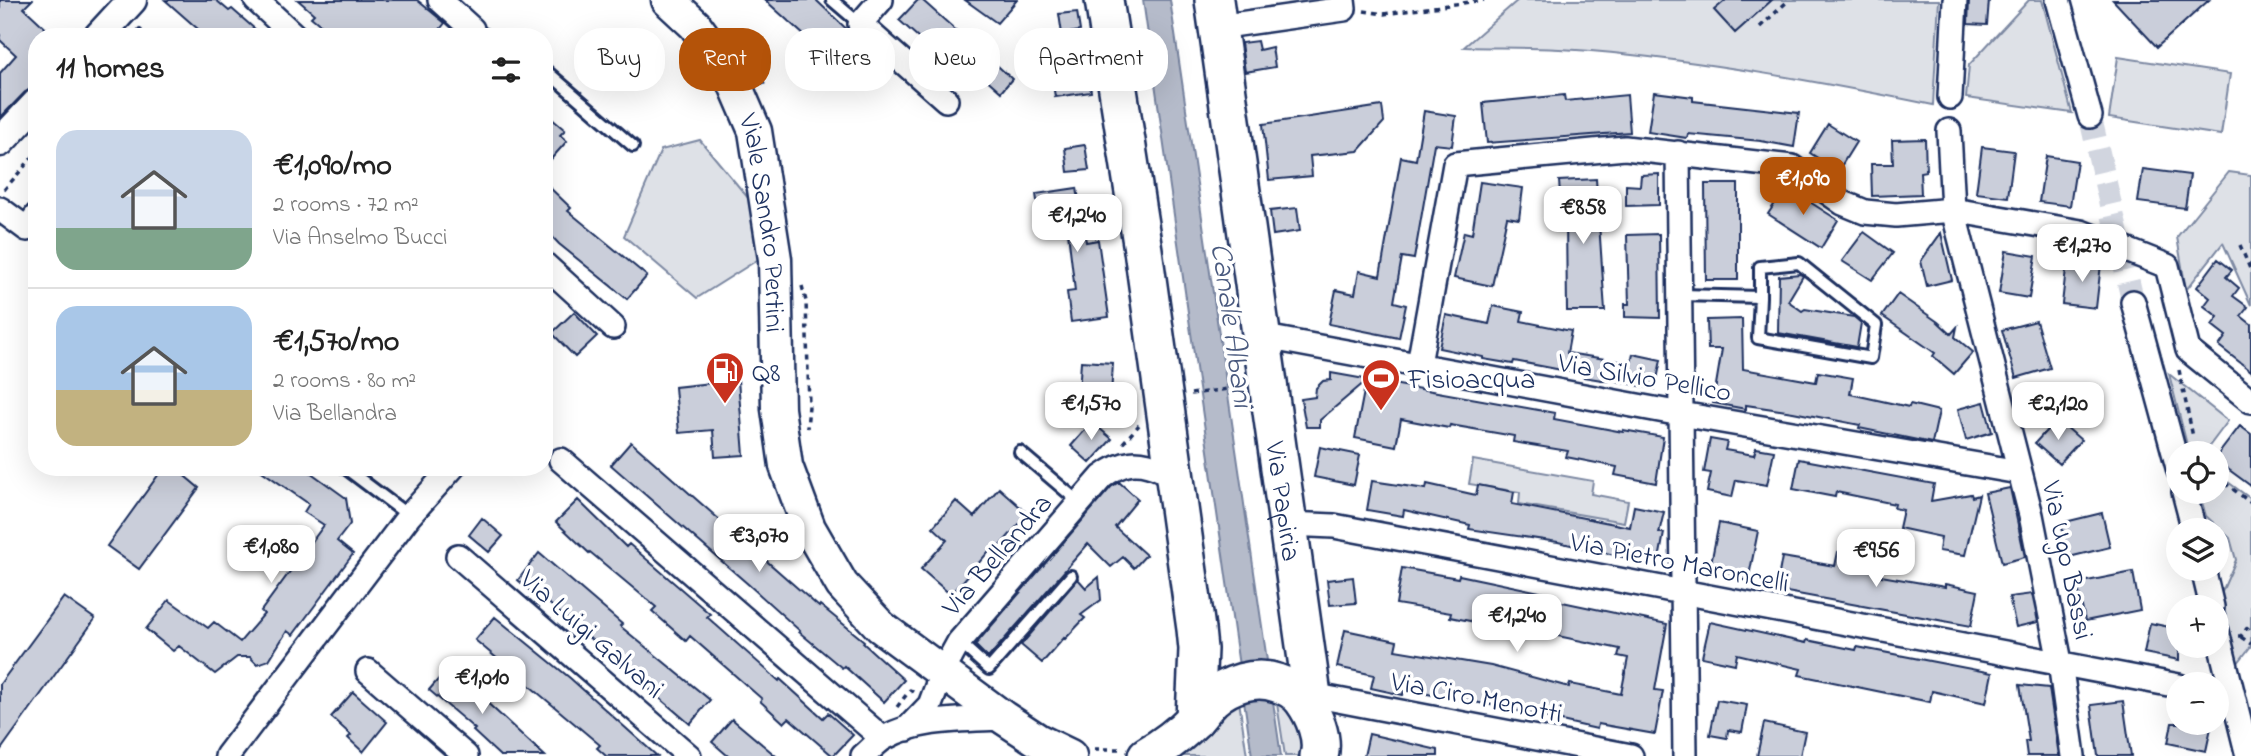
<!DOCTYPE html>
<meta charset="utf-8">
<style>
:root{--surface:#fff;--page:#f2f2f2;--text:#222;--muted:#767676;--line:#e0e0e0;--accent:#b45309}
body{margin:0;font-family:"Indie Flower",sans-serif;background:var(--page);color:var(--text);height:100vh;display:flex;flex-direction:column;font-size:26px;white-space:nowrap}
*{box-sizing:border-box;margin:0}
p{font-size:23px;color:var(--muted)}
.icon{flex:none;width:38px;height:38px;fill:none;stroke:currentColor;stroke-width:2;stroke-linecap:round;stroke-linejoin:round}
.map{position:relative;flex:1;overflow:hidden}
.sheet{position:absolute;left:28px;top:28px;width:525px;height:448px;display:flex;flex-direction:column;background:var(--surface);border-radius:28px;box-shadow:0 7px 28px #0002}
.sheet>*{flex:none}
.banner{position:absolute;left:574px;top:28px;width:665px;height:63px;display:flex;gap:14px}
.controls{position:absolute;left:2166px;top:441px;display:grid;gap:14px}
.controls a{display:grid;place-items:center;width:63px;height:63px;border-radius:50%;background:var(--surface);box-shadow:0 7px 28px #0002;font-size:35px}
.price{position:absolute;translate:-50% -60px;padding:0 16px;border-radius:14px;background:#fff;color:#222;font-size:23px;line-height:46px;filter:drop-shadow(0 2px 4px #0008)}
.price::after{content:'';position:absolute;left:50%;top:42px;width:21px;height:16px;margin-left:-10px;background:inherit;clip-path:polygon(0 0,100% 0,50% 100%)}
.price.current{background:var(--accent);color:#fff}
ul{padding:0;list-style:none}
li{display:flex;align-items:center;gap:21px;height:175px;padding:0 28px}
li+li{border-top:2px solid var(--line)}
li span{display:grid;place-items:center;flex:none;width:196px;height:140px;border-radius:21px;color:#555}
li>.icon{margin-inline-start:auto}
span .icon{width:84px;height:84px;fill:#fffc;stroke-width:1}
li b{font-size:30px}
h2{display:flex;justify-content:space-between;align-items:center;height:84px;padding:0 28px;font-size:30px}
.pill{padding:0 24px;border-radius:28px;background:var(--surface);box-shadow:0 7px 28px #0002;font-size:24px;line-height:63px}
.pill.current{background:var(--accent);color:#fff}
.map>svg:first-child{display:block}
.green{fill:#dee1e7;stroke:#7c88a2;stroke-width:2}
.water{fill:#b5bbca;stroke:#77839f;stroke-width:2}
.building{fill:#caceda;stroke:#1b2f5e;stroke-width:2}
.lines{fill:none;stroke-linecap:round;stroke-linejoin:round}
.minor-tunnel{stroke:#d1d5df;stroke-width:23;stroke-dasharray:23 11;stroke-linecap:butt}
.service-casing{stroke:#1b2f5e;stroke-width:16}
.minor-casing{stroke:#1b2f5e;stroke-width:28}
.tertiary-casing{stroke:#1b2f5e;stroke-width:33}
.secondary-casing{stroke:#1b2f5e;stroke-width:37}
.primary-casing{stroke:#1b2f5e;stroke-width:42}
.path{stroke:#1b2f5e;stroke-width:3.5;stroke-dasharray:5 5;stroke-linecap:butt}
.service{stroke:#fff;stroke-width:10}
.minor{stroke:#fff;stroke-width:23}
.tertiary{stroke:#fff;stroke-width:28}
.secondary{stroke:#fff;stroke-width:32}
.primary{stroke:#fff;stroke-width:37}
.labels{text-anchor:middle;stroke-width:7;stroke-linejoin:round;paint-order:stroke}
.street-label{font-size:28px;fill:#1b2f5e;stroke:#fff}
.poi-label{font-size:28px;fill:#1b2f5e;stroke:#fff;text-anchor:start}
.water-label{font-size:30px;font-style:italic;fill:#49597e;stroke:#fff}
</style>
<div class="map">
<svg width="2251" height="756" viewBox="0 0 2251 756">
<rect width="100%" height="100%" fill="#fff"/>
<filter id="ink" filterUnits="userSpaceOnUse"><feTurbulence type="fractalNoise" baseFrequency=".0143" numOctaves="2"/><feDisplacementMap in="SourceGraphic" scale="14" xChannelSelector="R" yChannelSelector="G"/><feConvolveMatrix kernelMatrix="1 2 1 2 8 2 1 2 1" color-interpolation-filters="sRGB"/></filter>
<g filter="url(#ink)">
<path class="green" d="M1518,0H1939L1933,105C1820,82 1706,61 1591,51C1549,47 1506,48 1464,47Z
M2029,0H2042L2072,113L1966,98L1969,65Z
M2118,57L2230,74L2221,135L2109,118Z
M700,140L759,211L762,257L697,298L624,236L661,150Z
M2229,172L2251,175V305L2223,243L2186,290L2177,237Z
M2169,374L2228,421L2204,453H2189Z
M1473,460L1593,481L1591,494L1628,501L1624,522L1519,504L1520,492L1469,484Z
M2217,474L2251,499V646L2237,664L2221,594L2236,560L2230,538L2206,516L2199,492H2217Z
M1275,691L1296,706L1306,756H1285Z
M1238,694L1247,756H1163Z"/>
<path class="water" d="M1143,0H1170L1281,756H1252Z"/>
<path class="building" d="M0,0H32L24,8L55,37H37V87L25,92L0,118V73L16,55L0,40Z
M165,0H216L229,11L232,9L264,37H207Z
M298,0H417L445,23L434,37H335L311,17L314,14Z
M765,0H816L875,56L857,74L822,40L816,46Z
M918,0H922L959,33L939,56L899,20Z
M965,0H1017L997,23Z
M1726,0H1772L1735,33L1714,10Z
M1969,0H1989L1987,25L1968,24Z
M2113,0H2209L2157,47Z
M1077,12L1080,31L1062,34L1059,14Z
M1257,41L1259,50L1272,47L1275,67L1245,72L1241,43Z
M988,57L1012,79L1001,92L976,70Z
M1088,72L1091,92L1055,97L1052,77Z
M1654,92L1693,97V101L1799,113L1794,147L1761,141L1688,134L1687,138L1648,132Z
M1564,95L1565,101L1627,95L1630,132L1487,143L1483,103Z
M1382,106L1384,122L1358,151L1310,156L1312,176L1269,180L1263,124Z
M1424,111L1456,116L1452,146L1434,144L1414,259L1402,257L1394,302L1406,305L1399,338L1329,324L1336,290L1355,294L1359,271L1380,276L1401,157L1416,160Z
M544,112L565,130L560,135L567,141L544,167Z
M1828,124L1856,142L1838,171L1810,153Z
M1925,139L1926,171L1920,172L1921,194L1872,196L1871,164H1893L1892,140Z
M1085,145L1089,170L1068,172L1065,148Z
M1982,147L2014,151L2008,197L1976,193Z
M2046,156L2077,161L2070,206L2039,202Z
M2143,169L2190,175L2185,208L2138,202Z
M1659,174V205L1626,206V185L1640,186L1641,175Z
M1596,179L1605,311H1567L1566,217H1562L1559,181Z
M544,182L571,208L568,211L647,276L627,299L559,244L544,228Z
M1480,182L1523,188L1519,219L1507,217L1492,286L1454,278L1464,232L1472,234Z
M1789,182L1788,188L1838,220L1821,248L1768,214Z
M1705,184H1738V280H1706Z
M1077,188L1086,242L1098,240L1109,317L1071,322L1067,292L1075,291L1067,224L1041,228L1036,194Z
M1297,208L1300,231L1273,235L1270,211Z
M1864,232L1893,253L1872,280L1842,261Z
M1941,233L1952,280L1927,286L1921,261Z
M1659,234L1660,318L1625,317V304H1629L1627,235Z
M2006,251L2036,256L2029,298L1999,293Z
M2218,259L2232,270L2226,277L2239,288L2233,296L2248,307L2241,316L2251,324V371L2219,346L2226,336L2212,325L2218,317L2204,306L2210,298L2197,287Z
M2067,260L2101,264L2096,308L2062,304Z
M1800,274L1803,276L1788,301L1802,311L1805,309L1854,317L1861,323L1857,347L1778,333L1779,276Z
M1898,294L1938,322L1951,334L1957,327L1955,337L1973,352L1954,374L1933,356L1935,353L1882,316Z
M1493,306L1523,312L1521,321L1571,331L1567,353L1631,363L1633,354L1661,360L1655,389L1608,379V381L1583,377V374L1514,361L1513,364L1483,359V357L1439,348L1446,315L1489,324Z
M574,312L597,336L575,357L552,333Z
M1742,319L1743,369L1816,382L1818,372L1853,378L1850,394L1909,407L1910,404L1939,411L1932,443L1859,428L1860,425L1793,412L1746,405V409L1713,403L1722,349H1708L1707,320Z
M2036,321L2050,368L2016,378L2002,330Z
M1081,361L1113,363L1111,396L1079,394Z
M737,367L744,455L715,457L713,430L679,433L675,387L711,383L710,370Z
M1331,373L1555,413L1554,419L1623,432V430L1663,437L1656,483L1615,475L1617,467L1566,457L1568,451L1513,442L1514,436L1450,425L1449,428L1401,419L1396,446L1355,438L1366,381L1320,420V427H1306L1301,399L1315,397L1316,388L1323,381L1331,380Z
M1984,402L1992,432L1966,440L1958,409Z
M2057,419L2081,440L2059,464L2035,443Z
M1092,422L1112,439L1090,463L1071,446Z
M2240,426L2251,434V486L2217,461V456Z
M1710,439L1727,442L1725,450L1754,455L1756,448L1774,451L1767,485L1736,480L1732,497L1707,492L1711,473L1704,472Z
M631,442L819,607L820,605L864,641L863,643L904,680L884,702L844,666L842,668L799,632L800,631L749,585L611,465Z
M1320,447L1360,455L1354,485L1314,477Z
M1799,459L1934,484L1931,501L1971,494L1972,497L1979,495L1965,555L1939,551L1941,537L1899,528L1903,510L1894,508L1895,504L1836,492L1835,497L1793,489Z
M164,467H174L199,488L139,569L107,546Z
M256,467H303L346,498L350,524L337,541L353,554L293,635L287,631L269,660L257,664L250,657H237L215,674L179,646L173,651L146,629L169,600L208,628L214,622L240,642L264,614L261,611L324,525L304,512L309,504Z
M1372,481L1426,489L1427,484L1476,495L1478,485L1514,492L1512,504L1630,527L1634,506L1664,512L1659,533H1664L1658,565L1558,542L1469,529L1470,525L1404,510L1403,516L1367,510Z
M1119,482L1138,499L1115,527L1146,555L1134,568L1123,557L1111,567L1088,544L988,658L975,645L1111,487Z
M999,488L1028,514L999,547L995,544L951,595L921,569L947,540L933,527L956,501L974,517Z
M2010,488L2025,557L2002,563L1985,493Z
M578,500L626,547L629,544L710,614L707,617L779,681L780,679L823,718L828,713L853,735L833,756L789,718L784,723L760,701L762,699L690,636L686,641L652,611L656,607L590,552L589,553L556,522Z
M2102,513L2110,547L2069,557L2061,523Z
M482,518L503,536L489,552L469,535Z
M1719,523L1758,531L1748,581L1709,573Z
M1838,552L1884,560L1881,576L1945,587V584L1978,591L1971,626L1776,590L1782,557L1835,566Z
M539,553L622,624L620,626L710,700L690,724L538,594L536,596L518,580Z
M1402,568L1458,578L1459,575L1549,594L1548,599L1667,624L1655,690L1663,691L1655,734L1598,724L1597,729L1491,705L1404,690L1403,695L1371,688L1374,675L1337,667L1345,630L1397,641L1395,650L1491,666L1569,687L1570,684L1621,694L1628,658L1618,656L1620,649L1486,621L1485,624L1450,617L1451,613L1396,604Z
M2133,572L2140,610L2085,621L2077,583Z
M1099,577L1101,600L1081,615L1085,618L1065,639L1064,638L1042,663L1021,645L1078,579L1086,588Z
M1353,577L1356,603L1330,605L1327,580Z
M2032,594L2038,622L2016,627L2009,597Z
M64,597L95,619L0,751V684Z
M495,617L570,678L657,756H606L597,748L600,745L475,640Z
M1710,622L1806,643L1807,640L1856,650L1857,647L1992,673L1986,703L1932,691L1930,702L1799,675L1801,669L1737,654L1735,664L1702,657Z
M2150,623L2179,629V660L2144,653Z
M450,666L484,696L482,698L545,756H500L473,731L475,729L429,690Z
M2020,685L2049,688L2059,756H2027L2025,741H2029Z
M353,692L387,722L363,752L348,738L351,735L331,717Z
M1717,700L1747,705L1742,732L1728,730L1727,738L1710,735Z
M2123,701L2131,756H2098L2091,705Z
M732,719L776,756H728L712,742Z
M1764,723L1805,732L1800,756H1757Z
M2172,723H2212L2206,751L2168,743Z
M1369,734L1438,750V756H1364Z"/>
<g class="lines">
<path class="minor-tunnel" d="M2090,116L2133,302"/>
<defs>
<path id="service" d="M832,0L860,24
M472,29L490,37
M544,69L633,146
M1681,295L1760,297L1758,338L1871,358L1876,325L1799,263L1760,267V297
M1020,452L1080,503
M344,467L409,516
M959,642L989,669L1071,576"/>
<path id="minor" d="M256,0L296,37
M440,0L472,29
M881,0L860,24L946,100
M2058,0L2090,116
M1218,27L1344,9L1343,0
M1950,97L1955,0
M1949,131L1953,210L2031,515L2060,662L2073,756
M1678,153L1685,756
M0,209L27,229L37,215
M544,264L613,327
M2133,302L2179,471
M1260,336L1681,414L2019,472
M1419,364L1455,164L1625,148L1792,167L1843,203L1865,212L1896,215L1953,210L2081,232L2167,266L2188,350L2251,401
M561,460L882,738
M2184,492L2194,530
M1288,524L1334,526L2179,686
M458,556L689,756
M2203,569L2212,607
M2217,631L2248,756
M368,671L466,756
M1312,695L1631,756
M907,729L930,705L942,673L959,642L1102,477C1123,461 1138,459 1162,470
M227,756L409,516L453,467
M863,756C870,750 877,742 884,738C920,718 964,720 1004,718"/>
<path id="tertiary" d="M98,37L132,0
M0,142L37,103"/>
<g id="secondary">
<path id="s1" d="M668,0L695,25L730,73L755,131L775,259L778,409L786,466L809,528L842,585L881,627L1004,718L1039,741L1070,756"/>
</g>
<g id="primary">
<path d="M1104,0L1143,250L1196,629L1198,649L1195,719"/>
<path id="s2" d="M1214,0L1312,695L1310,710"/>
<path d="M1147,756C1164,746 1180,734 1194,720C1200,714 1205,706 1212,699C1228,684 1255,675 1277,683C1287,686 1297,692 1303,700C1314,715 1324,738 1319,756"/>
</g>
</defs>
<use href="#service" class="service-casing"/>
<use href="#minor" class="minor-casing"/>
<use href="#tertiary" class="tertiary-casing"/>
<use href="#secondary" class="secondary-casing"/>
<use href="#primary" class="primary-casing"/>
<path class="path" d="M1364,11L1384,14L1484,0
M1760,27L1789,0
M138,28L143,32L139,37
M754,62L765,87
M4,190L37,152
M2240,245L2251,271
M802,286L806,301L809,406L807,428
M2179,370L2193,437
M1191,394L1243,387
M1123,443L1139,425
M2217,477L2251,503
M2238,636H2241L2251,623
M2241,637L2251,644
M897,707L910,690L913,692
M1094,749H1121"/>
<use href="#service" class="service"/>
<use href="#minor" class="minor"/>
<use href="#tertiary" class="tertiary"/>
<use href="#secondary" class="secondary"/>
<use href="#primary" class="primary"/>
</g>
</g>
<defs>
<symbol id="fuel-pin" viewBox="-11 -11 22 30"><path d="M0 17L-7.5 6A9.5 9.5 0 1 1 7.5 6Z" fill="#c8321e" stroke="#fff"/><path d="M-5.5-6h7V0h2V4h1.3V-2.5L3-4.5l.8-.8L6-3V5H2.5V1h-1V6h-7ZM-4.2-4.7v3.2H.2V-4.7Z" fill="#fff"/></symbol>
<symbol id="stadium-pin" viewBox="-11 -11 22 30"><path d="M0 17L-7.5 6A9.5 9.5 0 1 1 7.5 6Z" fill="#c8321e" stroke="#fff"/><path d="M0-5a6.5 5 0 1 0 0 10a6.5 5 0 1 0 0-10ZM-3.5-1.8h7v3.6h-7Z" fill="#fff"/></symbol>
</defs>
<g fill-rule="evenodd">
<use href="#fuel-pin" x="703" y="349" width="44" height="60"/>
<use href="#stadium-pin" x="1359" y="356" width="44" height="60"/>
</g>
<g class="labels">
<g class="street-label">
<text dy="10" stroke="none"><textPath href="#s1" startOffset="252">Viale Sandro Pertini</textPath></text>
<text transform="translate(1645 376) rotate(10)" y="10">Via Silvio Pellico</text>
<text dy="10" stroke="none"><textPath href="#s2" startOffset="506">Via Papiria</textPath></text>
<text transform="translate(996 554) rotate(-49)" y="10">Via Bellandra</text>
<text transform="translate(2069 560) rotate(78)" y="10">Via Ugo Bassi</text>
<text transform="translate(1680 561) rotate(11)" y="10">Via Pietro Maroncelli</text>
<text transform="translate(593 633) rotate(41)" y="10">Via Luigi Galvani</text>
<text transform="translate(1477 696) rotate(11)" y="10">Via Ciro Menotti</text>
</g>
<g class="poi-label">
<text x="752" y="381">Q8</text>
<text x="1408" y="388">Fisioacqua</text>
</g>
<g class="water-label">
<text transform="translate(1233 325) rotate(82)" y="10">Canale Albani</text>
</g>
</g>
</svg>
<div class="controls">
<a><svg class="icon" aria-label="locate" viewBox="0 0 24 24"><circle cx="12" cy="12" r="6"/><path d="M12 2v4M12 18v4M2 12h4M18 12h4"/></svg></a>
<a><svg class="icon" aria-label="layers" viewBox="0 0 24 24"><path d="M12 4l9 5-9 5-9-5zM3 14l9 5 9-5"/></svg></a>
<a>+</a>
<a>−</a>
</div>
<b class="price current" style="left:1803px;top:217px">€1,090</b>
<b class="price" style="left:1583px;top:246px">€858</b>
<b class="price" style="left:1077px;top:254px">€1,240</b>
<b class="price" style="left:2082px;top:284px">€1,270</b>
<b class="price" style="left:1091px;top:442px">€1,570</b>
<b class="price" style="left:2058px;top:442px">€2,120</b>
<b class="price" style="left:759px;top:574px">€3,070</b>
<b class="price" style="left:271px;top:585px">€1,080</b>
<b class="price" style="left:1876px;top:589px">€956</b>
<b class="price" style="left:1517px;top:654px">€1,240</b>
<b class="price" style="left:482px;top:716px">€1,010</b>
<div class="banner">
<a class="pill">Buy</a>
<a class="pill current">Rent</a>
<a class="pill">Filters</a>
<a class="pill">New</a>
<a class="pill">Apartment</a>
</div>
<section class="sheet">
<h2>11 homes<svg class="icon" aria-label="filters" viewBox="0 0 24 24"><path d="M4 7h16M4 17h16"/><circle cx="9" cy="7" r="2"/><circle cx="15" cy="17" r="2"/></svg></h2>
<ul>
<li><span style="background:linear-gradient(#c9d6e8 70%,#7fa58c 0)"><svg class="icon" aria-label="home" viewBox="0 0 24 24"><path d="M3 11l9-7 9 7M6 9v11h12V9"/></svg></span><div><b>€1,090/mo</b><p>2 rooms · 72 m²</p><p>Via Anselmo Bucci</p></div></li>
<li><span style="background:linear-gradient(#a9c7e8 60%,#c2b280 0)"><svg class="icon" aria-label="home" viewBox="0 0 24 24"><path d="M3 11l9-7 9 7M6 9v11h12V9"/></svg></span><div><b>€1,570/mo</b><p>2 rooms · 80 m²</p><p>Via Bellandra</p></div></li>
</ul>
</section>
</div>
